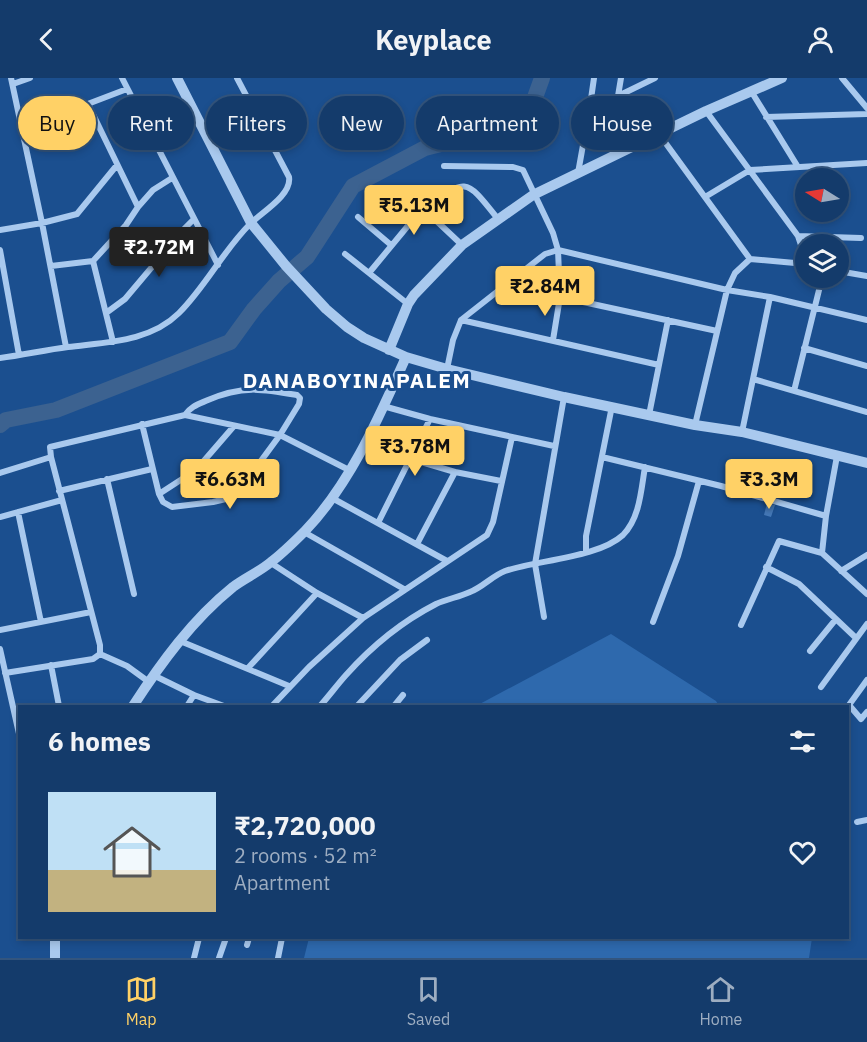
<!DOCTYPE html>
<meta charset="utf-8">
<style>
:root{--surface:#143b6b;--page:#1d4271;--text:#f1f3f6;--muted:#9dadc1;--line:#33557e;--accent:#ffd166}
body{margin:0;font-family:"IBM Plex Sans",sans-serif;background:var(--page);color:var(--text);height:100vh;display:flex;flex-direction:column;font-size:22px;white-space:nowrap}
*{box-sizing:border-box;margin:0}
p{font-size:20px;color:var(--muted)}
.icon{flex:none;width:33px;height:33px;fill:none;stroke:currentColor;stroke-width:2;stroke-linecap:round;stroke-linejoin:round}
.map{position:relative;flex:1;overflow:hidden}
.drawer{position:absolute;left:18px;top:627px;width:831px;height:234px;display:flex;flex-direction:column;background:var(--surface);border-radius:0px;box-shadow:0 3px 9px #0003,0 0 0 2px var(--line)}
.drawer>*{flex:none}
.banner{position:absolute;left:18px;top:18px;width:831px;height:54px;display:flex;gap:12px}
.needle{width:39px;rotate:281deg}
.tools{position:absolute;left:795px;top:90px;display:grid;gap:12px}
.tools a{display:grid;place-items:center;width:54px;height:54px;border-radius:50%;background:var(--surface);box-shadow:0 3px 9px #0003,0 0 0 2px var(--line);font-size:30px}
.price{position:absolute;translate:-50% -51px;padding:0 14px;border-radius:6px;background:var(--accent);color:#111;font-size:20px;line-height:39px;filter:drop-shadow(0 2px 3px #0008)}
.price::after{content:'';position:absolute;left:50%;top:36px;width:18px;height:14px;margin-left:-9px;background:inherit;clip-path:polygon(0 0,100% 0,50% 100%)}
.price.selected{background:#222;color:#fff}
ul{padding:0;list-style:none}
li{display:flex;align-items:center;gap:18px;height:150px;padding:0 30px}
li span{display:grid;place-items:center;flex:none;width:168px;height:120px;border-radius:0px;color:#555}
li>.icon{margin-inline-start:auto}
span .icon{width:72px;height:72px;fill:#fffc;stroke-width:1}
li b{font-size:26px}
h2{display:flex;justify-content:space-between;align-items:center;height:72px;padding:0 30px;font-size:26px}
.tag{padding:0 21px;border-radius:27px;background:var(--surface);box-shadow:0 3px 9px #0003,0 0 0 2px var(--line);font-size:21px;line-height:54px}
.tag.selected{background:var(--accent);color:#111}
header{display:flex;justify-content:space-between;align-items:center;height:78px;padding:0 30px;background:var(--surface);font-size:27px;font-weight:700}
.menu{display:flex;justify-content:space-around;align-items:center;height:84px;border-top:2px solid var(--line);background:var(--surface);font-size:16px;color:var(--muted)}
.menu a{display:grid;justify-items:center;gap:3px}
.menu .selected{color:var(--accent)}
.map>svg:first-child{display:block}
.green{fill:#2e69ad}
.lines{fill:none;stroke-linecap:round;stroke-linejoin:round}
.river{stroke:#3c6290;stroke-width:16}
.building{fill:#4478b7}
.minor{stroke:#a9c9ee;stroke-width:6}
.tertiary{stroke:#a9c9ee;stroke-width:10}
.labels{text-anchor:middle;stroke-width:6;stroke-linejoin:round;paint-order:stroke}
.district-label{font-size:21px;font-weight:bold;letter-spacing:1.5px;fill:#fff;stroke:#1b4f8f}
</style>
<header><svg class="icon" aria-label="back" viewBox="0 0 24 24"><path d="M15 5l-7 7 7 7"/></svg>Keyplace<svg class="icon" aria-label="person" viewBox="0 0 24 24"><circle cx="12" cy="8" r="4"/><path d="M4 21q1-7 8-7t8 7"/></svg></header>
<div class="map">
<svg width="867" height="880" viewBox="0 0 867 880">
<rect width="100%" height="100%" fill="#1b4f8f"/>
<path class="green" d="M611,556L716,623L719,628H476Z
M309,860H812L809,880H304Z"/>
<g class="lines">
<path class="river" d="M0,347L6,342L56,332L230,264L254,231L279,203L307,179L353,108L425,70L500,51L533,25L542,0"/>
</g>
<path class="building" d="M767,425L775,427L771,439L764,437Z"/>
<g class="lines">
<path class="minor" d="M11,0L42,145L66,269
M122,0L218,187
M842,0L867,30
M13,6L30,0
M751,13L798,89
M618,18L621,0
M88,26L138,129L153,112L172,100
M590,28L594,0
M706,33L798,158L803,173L804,186
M766,39L867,36
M22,51L127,11
M659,56L750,181
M444,88L513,89L523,92L553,155L558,172L545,176L461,242
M578,95L590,28L618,18L655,0
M705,119L750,92L867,85
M427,134C465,96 467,102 498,141
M358,139L391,167
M0,152L42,145L77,136L117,87
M798,158L861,160
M0,172L19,277
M345,176L408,226
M51,188L93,183
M838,193L867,198
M369,195L421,132L427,134L462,167
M106,235L125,221L184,151L194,141
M717,253L560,219L558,172L727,212L770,219
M553,262L560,219
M113,264L93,183L126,147L138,129
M804,270L867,288
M0,280C23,277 45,272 68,269C106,264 150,264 179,235C206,208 223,173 250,146C262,134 292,117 289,99L237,0
M659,287L668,242
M447,291L453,262L461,242L659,287L649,337
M753,301L867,334
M794,313L822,200
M383,328L430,341L554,368
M142,346L159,416L196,392L234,348
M695,347L727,212L735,195L750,181L806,186
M742,354L770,219L867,242
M837,378L826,438L822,475L867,516
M602,379L721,408L826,438
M411,381L455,394
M0,395L51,379
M107,401L134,516
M59,413L152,391
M159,416L163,424L172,429L213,424L230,420L241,410L280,357L299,326L300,320L297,317C263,311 242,307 208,322C199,326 191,328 185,337
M332,420L447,483
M18,434L41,544
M0,439L62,422
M378,445L430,341
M304,454L404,511
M417,466L455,394L501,403
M586,474V458L612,328
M271,485L317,515L363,540
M766,489L799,506L856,560
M841,493L867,477
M544,539L535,486L564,319
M653,544L678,478L699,403
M741,547L779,463L822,475
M0,552L91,534
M180,563L289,608
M0,571L20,660
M810,573L836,541
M51,587L59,628
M248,590L317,515
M5,595L93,581L100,576
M153,597L194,617L187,628
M867,602L849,627L861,641L867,634
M149,604L127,588L100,576V567L51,379L50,369L185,337L280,357L349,392
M821,609L867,546
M194,617L224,628
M272,628L309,589L363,540L487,457L493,444L512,359
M320,628C329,618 337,607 346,597C371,569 403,543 436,526C447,521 459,519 470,514C483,509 492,498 505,493C537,482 598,480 623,457C640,440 641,412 645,389
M357,628L400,582L427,562
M394,628L403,617
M857,744L867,742
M247,867L249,860
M194,880L199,860
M219,880L226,860
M278,880L282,860"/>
<path class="tertiary" d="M177,0L251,145L286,188L326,231L347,249L364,260L406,279L447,291L564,319L695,347L742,354L867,385
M389,272L408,226L414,217L462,167L533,117L706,33L782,0
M133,628C161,585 192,542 233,509C245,500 259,494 271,484C283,475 294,464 305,453C351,405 379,339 406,279
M55,880V860"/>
</g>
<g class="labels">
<g class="district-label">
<text x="357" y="310">DANABOYINAPALEM</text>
</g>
</g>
</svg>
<div class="tools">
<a><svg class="needle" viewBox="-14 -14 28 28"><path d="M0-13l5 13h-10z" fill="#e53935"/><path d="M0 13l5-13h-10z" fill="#9dadc1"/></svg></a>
<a><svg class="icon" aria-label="layers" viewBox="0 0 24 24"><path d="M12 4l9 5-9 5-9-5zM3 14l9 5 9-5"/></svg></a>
</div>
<b class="price" style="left:414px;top:158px">₹5.13M</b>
<b class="price selected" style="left:159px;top:200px">₹2.72M</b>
<b class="price" style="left:545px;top:239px">₹2.84M</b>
<b class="price" style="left:415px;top:399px">₹3.78M</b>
<b class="price" style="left:230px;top:432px">₹6.63M</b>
<b class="price" style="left:769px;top:432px">₹3.3M</b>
<div class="banner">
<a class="tag selected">Buy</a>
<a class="tag">Rent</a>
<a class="tag">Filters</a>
<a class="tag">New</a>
<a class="tag">Apartment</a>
<a class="tag">House</a>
</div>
<section class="drawer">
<h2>6 homes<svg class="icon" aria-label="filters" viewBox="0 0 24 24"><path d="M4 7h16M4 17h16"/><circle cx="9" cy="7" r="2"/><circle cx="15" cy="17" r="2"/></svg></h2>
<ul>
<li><span style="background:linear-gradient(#bfe0f5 65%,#c2b280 0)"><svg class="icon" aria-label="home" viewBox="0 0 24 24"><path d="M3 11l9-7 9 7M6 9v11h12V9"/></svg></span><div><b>₹2,720,000</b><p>2 rooms · 52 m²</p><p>Apartment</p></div><svg class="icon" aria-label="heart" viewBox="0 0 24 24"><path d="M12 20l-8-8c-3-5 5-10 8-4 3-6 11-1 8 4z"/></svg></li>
</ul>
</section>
</div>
<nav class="menu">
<a class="selected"><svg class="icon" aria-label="map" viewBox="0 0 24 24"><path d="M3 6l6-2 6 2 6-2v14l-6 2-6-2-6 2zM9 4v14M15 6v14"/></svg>Map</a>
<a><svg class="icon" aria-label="saved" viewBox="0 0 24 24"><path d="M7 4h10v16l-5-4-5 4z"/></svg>Saved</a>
<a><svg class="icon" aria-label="home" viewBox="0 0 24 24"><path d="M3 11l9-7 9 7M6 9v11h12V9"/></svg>Home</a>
</nav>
